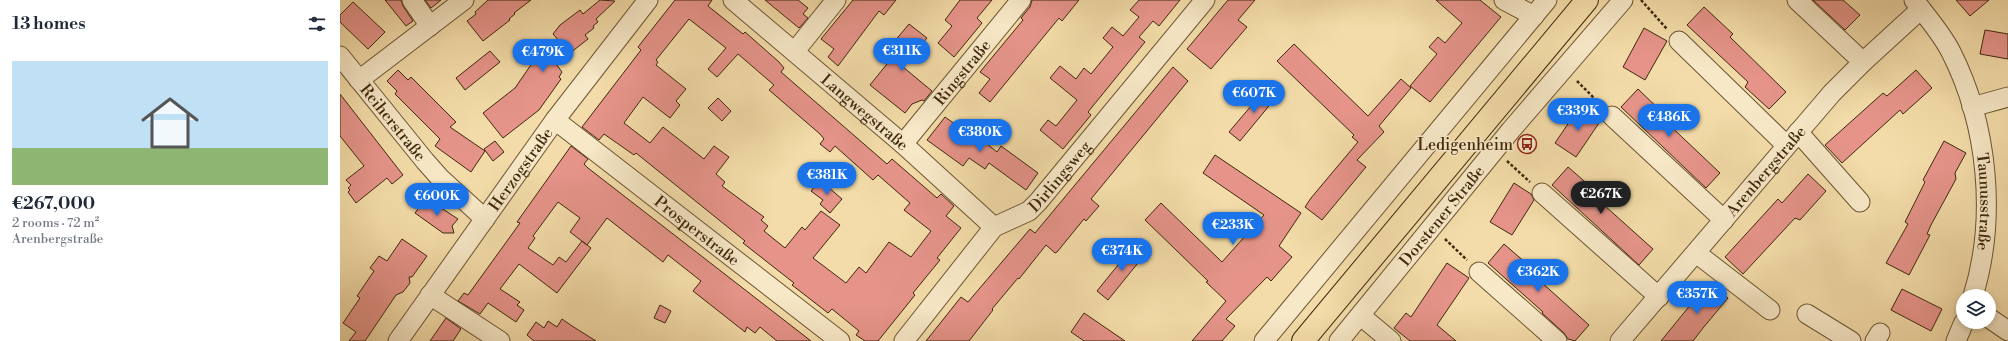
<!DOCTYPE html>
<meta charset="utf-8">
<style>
:root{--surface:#fff;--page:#f6f6f7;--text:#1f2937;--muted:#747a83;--accent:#1a73e8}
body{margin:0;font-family:"Libre Bodoni",serif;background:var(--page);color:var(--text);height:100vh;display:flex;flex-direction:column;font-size:15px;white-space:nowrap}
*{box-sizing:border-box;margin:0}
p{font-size:13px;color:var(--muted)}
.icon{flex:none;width:22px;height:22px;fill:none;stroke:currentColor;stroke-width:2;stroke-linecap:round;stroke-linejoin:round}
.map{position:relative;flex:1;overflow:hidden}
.drawer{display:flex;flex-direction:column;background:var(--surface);width:340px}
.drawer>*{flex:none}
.tools{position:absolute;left:1616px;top:289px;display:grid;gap:8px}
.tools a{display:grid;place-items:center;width:40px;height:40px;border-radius:50%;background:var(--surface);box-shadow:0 2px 6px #0003;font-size:20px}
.price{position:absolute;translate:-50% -34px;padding:0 9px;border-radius:14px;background:var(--accent);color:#fff;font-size:13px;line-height:26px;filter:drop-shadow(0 1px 2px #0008)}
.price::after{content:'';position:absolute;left:50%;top:24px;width:12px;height:9px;margin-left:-6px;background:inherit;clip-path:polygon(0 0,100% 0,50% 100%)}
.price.selected{background:#222;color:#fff}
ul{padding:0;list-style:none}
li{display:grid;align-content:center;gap:8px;height:212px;padding:0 12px}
li span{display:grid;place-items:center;height:124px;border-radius:0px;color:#555}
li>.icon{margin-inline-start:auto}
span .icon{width:72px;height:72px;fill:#fffc;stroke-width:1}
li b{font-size:17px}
h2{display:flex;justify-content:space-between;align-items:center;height:48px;padding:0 12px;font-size:17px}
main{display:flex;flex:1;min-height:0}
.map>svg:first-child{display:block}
.building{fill:#e6948a;stroke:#3f280c;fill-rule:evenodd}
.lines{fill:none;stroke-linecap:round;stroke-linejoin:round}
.minor-casing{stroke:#6c5533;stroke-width:21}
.major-casing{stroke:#3f280c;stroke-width:24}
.path{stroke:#3f280c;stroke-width:2.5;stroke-dasharray:3 2;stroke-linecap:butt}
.minor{stroke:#f7e8c7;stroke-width:19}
.major{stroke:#f3dca9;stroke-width:22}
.labels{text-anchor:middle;stroke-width:3;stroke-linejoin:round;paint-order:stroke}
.street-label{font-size:16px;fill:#3f280c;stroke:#f7e8c7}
.poi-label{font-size:16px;fill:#3f280c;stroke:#f7e8c7;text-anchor:end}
</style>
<main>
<section class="drawer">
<h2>13 homes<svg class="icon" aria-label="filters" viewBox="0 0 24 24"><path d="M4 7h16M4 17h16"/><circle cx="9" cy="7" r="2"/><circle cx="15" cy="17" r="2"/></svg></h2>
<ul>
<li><span style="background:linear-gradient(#bfe0f5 70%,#8fb573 0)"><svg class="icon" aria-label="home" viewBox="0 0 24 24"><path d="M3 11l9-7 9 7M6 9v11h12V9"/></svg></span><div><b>€267,000</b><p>2 rooms · 72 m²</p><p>Arenbergstraße</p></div></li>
</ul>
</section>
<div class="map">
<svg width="1668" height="341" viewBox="0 0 1668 341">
<rect width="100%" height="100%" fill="#f3dca9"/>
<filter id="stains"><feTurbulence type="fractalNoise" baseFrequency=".005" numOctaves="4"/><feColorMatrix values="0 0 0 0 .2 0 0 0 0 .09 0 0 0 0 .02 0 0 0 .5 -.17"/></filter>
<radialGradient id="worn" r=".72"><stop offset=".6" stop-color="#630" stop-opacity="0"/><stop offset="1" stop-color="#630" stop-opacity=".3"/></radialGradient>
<path class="building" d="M45,0H61L63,6L73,21L66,26Z
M85,0H101L91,8Z
M148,0H191L174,13L175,14L169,19L170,20L143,41L127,21L136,14L135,12Z
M260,0L275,1L256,19L258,22L253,26L254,28L245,35L248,39L216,64L222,72L219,77L221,79L199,110L163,138L143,113L175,88L197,56H202L220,42L213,34L220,25L240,10L243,14Z
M335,0H372L368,6L403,34L405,32L439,62L444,68L441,72L547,164L552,159L597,198L601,194L614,206L606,216L621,228L597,258L600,260L573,293L575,295L538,341H525L516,335L519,331L492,309L488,313L452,285L454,283L403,243L405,241L296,153L294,155L264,134L259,140L242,127L301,50L298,47ZM349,19L386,48L368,69L377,77L398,54L434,85L429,90L480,134L484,139L480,144L490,152L495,146L533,180L538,175L570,203L564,210L591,231L571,257L549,242L526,273L519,267L506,283L473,258L500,225L481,211L465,230L462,227L445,248L424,231L428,226L421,220L424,217L382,186L385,182L376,174L389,157L374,146L364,159L323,127L310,143L284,123L303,97L330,118L340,105L336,101L346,89L316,65L318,62L316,60Z
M425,0H458L468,8L463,14L468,18L459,28Z
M513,0H556L544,15L539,11L498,66L488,57L494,49L481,39Z
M620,0H652L637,18L642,23L614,57L598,43L612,26L605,20Z
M692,0H739L722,21L719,18L650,102L639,93L650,79L640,72L683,20L681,18L690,7Z
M799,0H840L819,26L813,21L799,37L805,42L748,112L751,115L723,149L700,130L708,120L716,126L737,100L710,78L720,66L736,79L744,68L751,74L773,47L763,38L772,27L783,36L799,17L790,10Z
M888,0H915L898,20L907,27L871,69L847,49Z
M1096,0H1140L1161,17L1090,102L1070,86L1097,54L1089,47L1098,37L1105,43L1122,23Z
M1473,0H1503L1520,15L1505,30Z
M1616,0H1649L1630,16Z
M13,2L45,32L28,49L0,22V15Z
M1364,7L1393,34L1390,37L1446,92L1429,109L1405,87L1408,82L1347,25Z
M569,24L587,38L563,67L592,91L584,101L582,100L572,104L565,113L530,85L551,59L544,54Z
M1304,28L1327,41L1305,80L1283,67Z
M1645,30L1668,34V59L1640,54Z
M954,44L1028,116L1061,79L1071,88L1039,126L1044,132L1017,160L1026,167L982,220L965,207L971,198L1018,142L1012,137L1014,135L937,61Z
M150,51L160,62L125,90L116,78Z
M833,67L848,81L751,199L759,206L746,221L744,219L717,252L715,253L706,245L679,279L678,278L652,309L653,310L629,341H586L621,297L628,302L690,229L695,233Z
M58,70L68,80L71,77L116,122L110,127L145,151L131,172L95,146L100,139L55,94L57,91L47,81Z
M1576,70L1592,88L1563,114L1560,110L1502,163L1485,145L1543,93L1547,96Z
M928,86L938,95L900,141L889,132Z
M1298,89L1326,116L1323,119L1380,173L1366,188L1281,107Z
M0,94L63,175L52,184L47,178L16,203L8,192L10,190L8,188L11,185L6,180L24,166L0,136Z
M378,98L391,111L382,121L368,108Z
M1240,106L1261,120L1236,157L1215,143Z
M605,117L640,142L642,140L657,152L661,146L698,173L686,190L649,163L645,169L629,158L623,166L587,140Z
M155,141L164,152L153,161L144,149Z
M1604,141L1626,153L1615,173L1616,179L1591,225L1587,234L1590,235L1569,275L1546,263L1568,224L1565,222L1585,182L1583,180Z
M231,146L248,159L244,164L248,168L471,341H437L420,327L415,333L407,327L405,332L353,291L361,281L328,255L323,262L267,218L247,245L230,232L240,218L218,202L193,236L195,238L188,248L213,265L219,257L226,262L242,241L251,248L217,293L179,264L160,289L180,302L177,305L184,310L176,322L148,303L140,314L118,301L124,293L128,295L180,223L177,222Z
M875,155L961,213L939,246L952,257L931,281L927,277L886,319L895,326L882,341H852L886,301L866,282L868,281L805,220L821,203L882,262L924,215L863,173Z
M1228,167L1258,193L1255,197L1313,249L1299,265L1212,185Z
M1468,174L1486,191L1460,220L1455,218L1403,274L1385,257L1438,199L1442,203Z
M480,180L502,199L490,213L480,204L483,200L471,191Z
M1174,183L1191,194L1194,200L1172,235L1150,222Z
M86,198L118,219L112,226L114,233H103L75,213Z
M62,239L87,256L72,277H69L70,283L63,292L56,295L25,341H9L16,332L3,323L20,298L17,296L34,271L30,268L39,256L47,261Z
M795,244L806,253L768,300L757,291Z
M1164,244L1194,270L1191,273L1249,325L1235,341L1228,339L1224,333L1202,313L1203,312L1148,263Z
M1107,263L1129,278L1097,325L1116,341H1070L1054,328L1066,313L1071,317Z
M1369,282L1388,298L1363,328L1353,341H1321Z
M1562,289L1602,309L1591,331L1551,310Z
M320,305L331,311L325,323L314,318Z
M744,313L785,341H744L731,332Z
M106,318L121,329L113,341H90Z
M222,319L232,326L256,341H194L187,335L196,322L204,328L208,321L217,327Z"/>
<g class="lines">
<defs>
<g id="minor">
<path d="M72,0L90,26"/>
<path id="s1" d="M393,0L563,144L654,227"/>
<path d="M1164,0L1194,16"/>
<path d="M1457,0L1523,62"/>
<path id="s2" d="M1574,0C1587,17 1602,34 1611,52C1648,125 1657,218 1633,296"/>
<path d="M1339,41L1446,145"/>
<path d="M455,51L496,0"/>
<path id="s3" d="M0,56L85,161L100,178L145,219"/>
<path d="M19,80L124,0"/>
<path d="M1632,107L1668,97"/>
<path d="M1272,116L1384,220"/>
<path id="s4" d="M215,120L500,341"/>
<path d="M1458,132L1520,202"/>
<path id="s5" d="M563,144L681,0"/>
<path d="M1202,193L1319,297"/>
<path d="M1356,253L1430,310"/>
<path d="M1139,272L1217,341"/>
<path d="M90,295L160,341"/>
<path d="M1467,314L1511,341"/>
<path d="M1021,316L1051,341"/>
<path d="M1649,318L1668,331"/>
<path id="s6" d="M58,341L215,120L308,0"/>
<path id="s7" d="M564,341L654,227L689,211L698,202L865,0"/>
<path d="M924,341L1207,0"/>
<path id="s8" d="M999,341L1171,130L1283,0"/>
<path id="s9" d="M1280,341L1492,93L1523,62L1581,9"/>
<path d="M1535,341L1540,333"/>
<path d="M1616,341L1624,322"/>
</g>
<path id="major" d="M963,341L1247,0"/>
</defs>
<use href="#minor" class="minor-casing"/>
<use href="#major" class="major-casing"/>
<path class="path" d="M1301,0L1327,29
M1237,81L1260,104
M1167,161L1190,182
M1105,239L1127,260"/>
<use href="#minor" class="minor"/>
<use href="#major" class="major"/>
</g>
<defs>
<symbol id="bus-ring" viewBox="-11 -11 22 22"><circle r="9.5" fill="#f7e8c7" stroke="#8f2418" stroke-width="1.5"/><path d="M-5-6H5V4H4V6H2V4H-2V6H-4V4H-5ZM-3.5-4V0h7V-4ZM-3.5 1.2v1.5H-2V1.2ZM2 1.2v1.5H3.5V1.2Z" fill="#8f2418"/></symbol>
</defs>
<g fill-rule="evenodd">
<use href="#bus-ring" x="1176" y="133" width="22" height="22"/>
</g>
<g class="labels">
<g class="street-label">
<text dy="6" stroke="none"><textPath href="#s5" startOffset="93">Ringstraße</textPath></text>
<text dy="6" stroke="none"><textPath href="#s1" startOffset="173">Langwegstraße</textPath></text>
<text dy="6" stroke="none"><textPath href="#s3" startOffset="85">Reiherstraße</textPath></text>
<text dy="6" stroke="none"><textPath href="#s6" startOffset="211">Herzogstraße</textPath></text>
<text dy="6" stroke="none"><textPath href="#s9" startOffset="224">Arenbergstraße</textPath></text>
<text dy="6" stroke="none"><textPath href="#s7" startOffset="230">Dirlingsweg</textPath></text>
<text dy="6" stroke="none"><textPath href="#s2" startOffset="219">Taunusstraße</textPath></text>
<text dy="6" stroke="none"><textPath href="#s8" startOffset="162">Dorstener Straße</textPath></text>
<text dy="6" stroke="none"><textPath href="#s4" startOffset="180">Prosperstraße</textPath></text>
</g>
<g class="poi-label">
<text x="1173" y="150">Ledigenheim</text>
</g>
</g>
<rect width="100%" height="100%" filter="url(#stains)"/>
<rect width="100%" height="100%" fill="url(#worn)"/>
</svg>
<div class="tools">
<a><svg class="icon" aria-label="layers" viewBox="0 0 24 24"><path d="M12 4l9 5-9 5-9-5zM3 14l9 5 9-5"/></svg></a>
</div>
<b class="price" style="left:562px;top:72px">€311K</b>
<b class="price" style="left:203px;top:73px">€479K</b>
<b class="price" style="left:914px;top:114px">€607K</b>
<b class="price" style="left:1238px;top:132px">€339K</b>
<b class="price" style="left:1329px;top:138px">€486K</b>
<b class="price" style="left:640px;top:153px">€380K</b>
<b class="price" style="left:487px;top:196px">€381K</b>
<b class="price selected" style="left:1261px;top:215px">€267K</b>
<b class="price" style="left:97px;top:217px">€600K</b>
<b class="price" style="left:893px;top:246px">€233K</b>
<b class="price" style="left:782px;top:272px">€374K</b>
<b class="price" style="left:1198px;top:293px">€362K</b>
<b class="price" style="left:1357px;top:315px">€357K</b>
</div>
</main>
